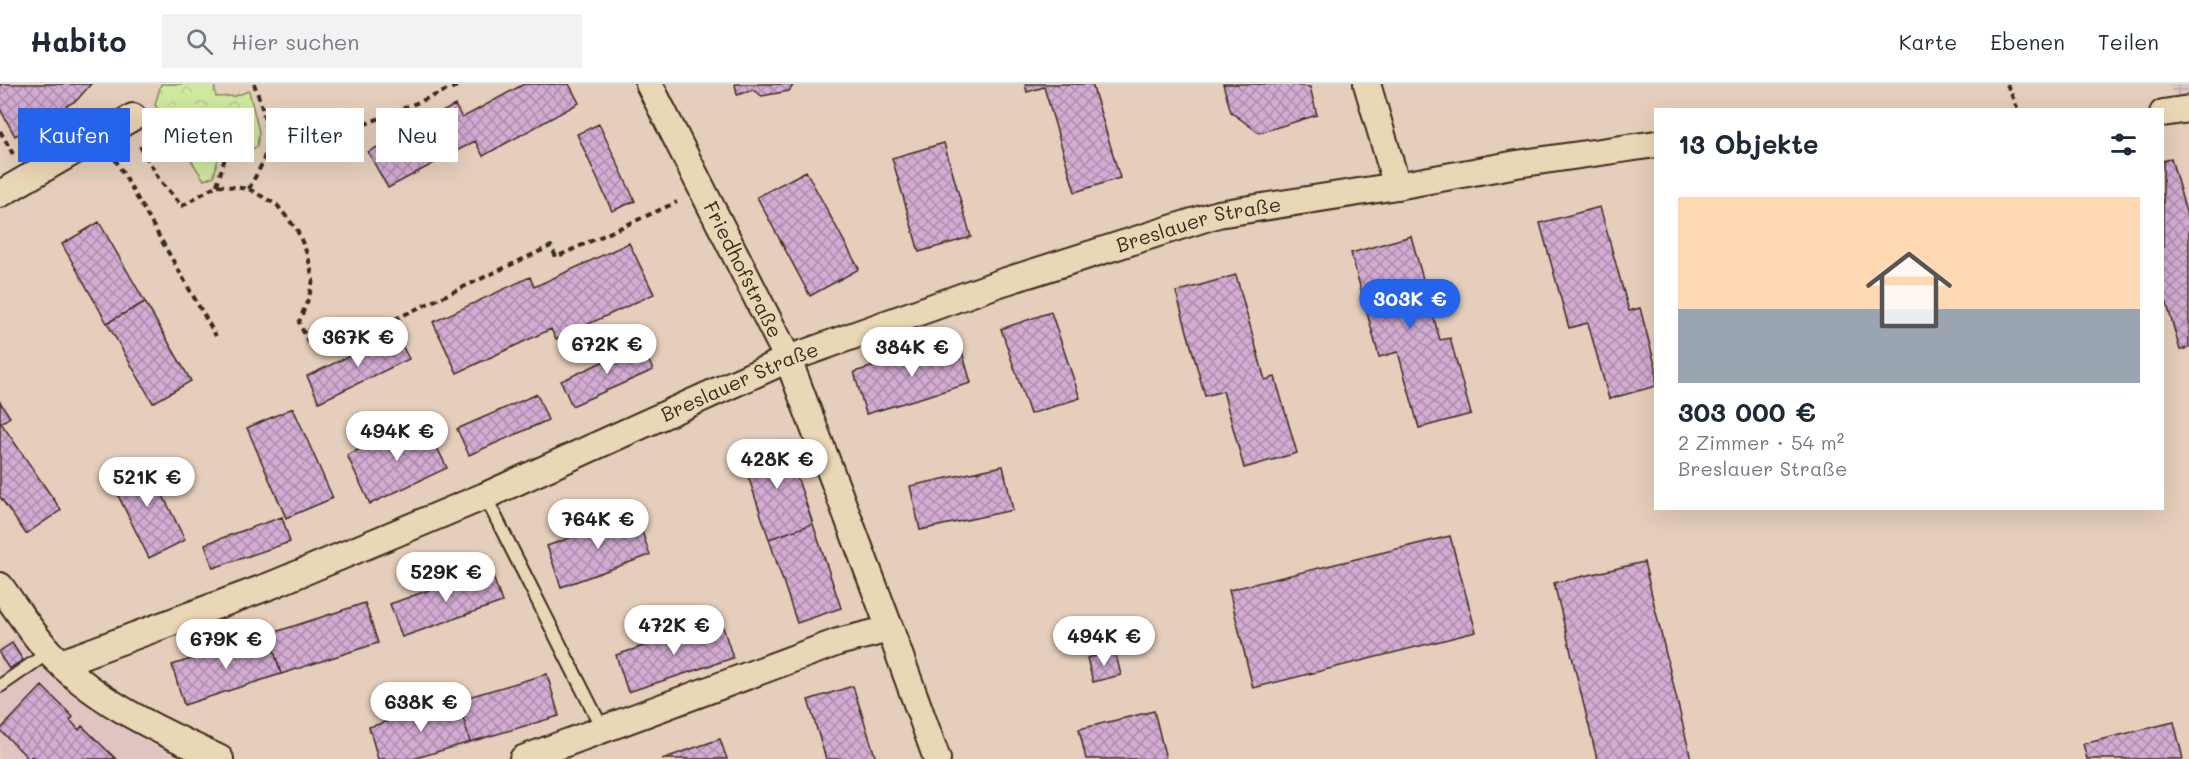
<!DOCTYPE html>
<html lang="de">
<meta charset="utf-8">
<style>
:root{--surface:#fff;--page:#f2f2f3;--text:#1f2937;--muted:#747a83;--line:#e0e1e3;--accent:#2563eb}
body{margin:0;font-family:Mali,sans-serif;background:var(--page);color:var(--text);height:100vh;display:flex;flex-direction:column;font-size:22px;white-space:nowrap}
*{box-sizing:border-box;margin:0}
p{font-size:20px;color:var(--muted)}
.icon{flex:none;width:33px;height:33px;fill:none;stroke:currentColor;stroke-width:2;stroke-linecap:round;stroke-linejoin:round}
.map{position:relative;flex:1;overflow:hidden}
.side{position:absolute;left:1654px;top:24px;width:510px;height:402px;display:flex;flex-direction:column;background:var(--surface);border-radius:0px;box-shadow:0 6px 24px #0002}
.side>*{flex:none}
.guide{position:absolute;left:18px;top:24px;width:570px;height:54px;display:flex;gap:12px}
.price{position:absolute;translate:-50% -51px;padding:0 14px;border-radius:21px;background:#fff;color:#222;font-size:20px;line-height:39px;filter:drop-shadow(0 2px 3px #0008)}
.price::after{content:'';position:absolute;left:50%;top:36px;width:18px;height:14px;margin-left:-9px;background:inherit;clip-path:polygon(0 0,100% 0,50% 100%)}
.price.selected{background:var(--accent);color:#fff}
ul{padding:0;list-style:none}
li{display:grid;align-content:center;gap:12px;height:318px;padding:0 24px}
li+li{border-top:2px solid var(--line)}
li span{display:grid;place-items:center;height:186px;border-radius:0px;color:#555}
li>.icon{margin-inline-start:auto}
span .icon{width:108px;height:108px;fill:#fffc;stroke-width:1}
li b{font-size:26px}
h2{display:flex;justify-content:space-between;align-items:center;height:72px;padding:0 24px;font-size:26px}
.pill{padding:0 21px;border-radius:0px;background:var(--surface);box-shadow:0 6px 24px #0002;font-size:21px;line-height:54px}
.pill.selected{background:var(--accent);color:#fff}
header{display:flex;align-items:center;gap:36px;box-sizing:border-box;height:84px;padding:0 30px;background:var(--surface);border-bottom:2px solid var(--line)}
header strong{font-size:28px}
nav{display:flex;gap:33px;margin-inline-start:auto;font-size:21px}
.search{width:420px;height:54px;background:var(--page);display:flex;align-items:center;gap:15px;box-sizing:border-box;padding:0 21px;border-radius:0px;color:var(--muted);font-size:22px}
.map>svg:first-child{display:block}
.built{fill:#e0c4c2}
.industrial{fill:url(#industrial-grid)}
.park{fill:url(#park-crowns);stroke:#858a5e;stroke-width:1.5}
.building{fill:url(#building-cross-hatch);stroke:#3b2a1e;stroke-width:1.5}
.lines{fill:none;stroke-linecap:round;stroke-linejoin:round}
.lane-casing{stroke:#3b2a1e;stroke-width:16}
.street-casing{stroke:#3b2a1e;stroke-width:30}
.path{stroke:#3b2a1e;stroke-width:4;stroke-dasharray:6 4.5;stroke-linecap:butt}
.lane{stroke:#ead7b5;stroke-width:12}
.street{stroke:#ead7b5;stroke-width:26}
.labels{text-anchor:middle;stroke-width:5;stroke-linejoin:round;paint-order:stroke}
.street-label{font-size:20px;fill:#3b2a1e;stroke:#ead7b5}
</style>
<header>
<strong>Habito</strong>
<div class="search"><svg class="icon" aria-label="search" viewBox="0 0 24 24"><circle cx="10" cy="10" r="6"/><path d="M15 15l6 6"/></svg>Hier suchen</div>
<nav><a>Karte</a><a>Ebenen</a><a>Teilen</a></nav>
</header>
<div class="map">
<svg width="2189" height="675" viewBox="0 0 2189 675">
<defs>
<pattern id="industrial-grid" width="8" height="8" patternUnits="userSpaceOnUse" patternTransform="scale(1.5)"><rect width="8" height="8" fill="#e0c4c2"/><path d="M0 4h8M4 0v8" fill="none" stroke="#c1a9a6"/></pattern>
<pattern id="park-crowns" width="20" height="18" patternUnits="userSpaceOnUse" patternTransform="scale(1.5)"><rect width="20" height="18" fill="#cfe99f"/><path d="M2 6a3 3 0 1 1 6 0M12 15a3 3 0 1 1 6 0" fill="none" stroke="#b3c888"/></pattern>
<pattern id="building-cross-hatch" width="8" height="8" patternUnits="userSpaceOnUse" patternTransform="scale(1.5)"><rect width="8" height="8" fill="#d3abd3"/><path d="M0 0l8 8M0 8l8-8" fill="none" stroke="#ac8bab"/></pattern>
</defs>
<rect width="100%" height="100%" fill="#e5cebb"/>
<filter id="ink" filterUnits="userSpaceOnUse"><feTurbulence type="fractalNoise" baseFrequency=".0167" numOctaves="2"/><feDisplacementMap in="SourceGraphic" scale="12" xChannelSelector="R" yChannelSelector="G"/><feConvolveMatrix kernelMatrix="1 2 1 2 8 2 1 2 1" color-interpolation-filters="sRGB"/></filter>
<g filter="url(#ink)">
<path class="built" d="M23,547L98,630L178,675H0V562Z"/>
<path class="industrial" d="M2170,0H2189V25L2177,27Z"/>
<path class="park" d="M161,0H214L216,13L235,12L249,7L259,48L257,63L241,69H219L214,92L204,96L155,21Z"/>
<path class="building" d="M0,0H91L77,16L15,52L0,25Z
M524,0H569L579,19L483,72L475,57L388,104L368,68L455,21L462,34Z
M735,0H794L789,7L762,12L753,6L737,11Z
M1025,0H1092L1120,94L1075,108L1044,3L1027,8Z
M1223,0H1286L1310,3L1317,31L1259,49L1231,28Z
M599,40L635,117L612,127L577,50Z
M944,59L971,153L919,168L892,74Z
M2171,74L2189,139V264L2180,266L2163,206V77Z
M806,87L859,185L810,212L757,113Z
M1600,123L1629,227L1640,224L1656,284V302L1609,315L1588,239L1569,244L1540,139Z
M99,138L145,218L107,239L62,160Z
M1411,152L1440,256L1450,254L1471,330L1419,344L1398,268L1379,273L1351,169Z
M629,159L654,210L556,255L551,245L457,289L433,238L530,193L534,203Z
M1236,191L1265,296L1275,293L1297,369L1244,384L1223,307L1205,312L1176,208Z
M145,218L191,297L153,319L107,239Z
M1051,228L1080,314L1030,330L1001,245Z
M396,250L409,275L319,318L307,292Z
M959,257L971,299L866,330L854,288Z
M641,260L653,286L572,322L561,297Z
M537,310L548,336L469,371L457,345Z
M0,318L10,333L1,339L61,426L26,450L0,413Z
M293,324L333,414L286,434L247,344Z
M423,335L447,384L370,420L347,371Z
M785,357L813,440L769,455L741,371Z
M145,375L185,456L149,474L109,393Z
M1003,382L1013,426L920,446L910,402Z
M636,430L650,471L561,503L547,462Z
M282,433L290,458L213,484L205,460Z
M813,440L841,524L797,539L769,455Z
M1450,452L1476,548L1253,604L1229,506Z
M1644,478L1691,675H1597L1554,499Z
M490,484L502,518L402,553L390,520Z
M365,519L378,559L281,590L269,550Z
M721,537L733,574L628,608L616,571Z
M269,550L281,590L184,621L172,581Z
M12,559L23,576L9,585L0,571V567Z
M1115,567L1121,591L1093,598L1087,574Z
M547,590L559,632L470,658L458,616Z
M42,602L73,633L70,636L79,646L82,642L116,675H35L32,672L29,675L0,646Z
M853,602L876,675H826L808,616Z
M458,616L470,658L413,675H378L369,643Z
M1154,627L1166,675H1086L1079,645Z
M2174,638L2183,675H2087L2083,660Z
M720,655L727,675H662Z"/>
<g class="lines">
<defs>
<path id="lane" d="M485,412L603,646
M0,602L49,568"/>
<g id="street">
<path id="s1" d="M649,0L788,275L890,545L937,675"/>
<path d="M1367,0L1397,102"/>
<path d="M2163,29L2189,25"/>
<path d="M0,110L133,33"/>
<path d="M0,502C16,524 31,548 49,568C96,619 159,646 220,675"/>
<path id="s2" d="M61,579L272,501L485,412L788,275L1000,199L1218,130L1397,102L1517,80L1656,60"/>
<path d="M523,675L838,558L890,545"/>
</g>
</defs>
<use href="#lane" class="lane-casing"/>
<use href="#street" class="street-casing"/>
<path class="path" d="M2007,0L2018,26
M0,47L13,70
M140,62L160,97L182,122L217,101L249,105L277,121L297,146L308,172L313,196L309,213L299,238L308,258L378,243L551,162L556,173L677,118
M265,70L291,71L462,0
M115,75L216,252
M217,101L226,70
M249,105C254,94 263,81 265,70C270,48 262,20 254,0"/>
<use href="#lane" class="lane"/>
<use href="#street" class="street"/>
</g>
</g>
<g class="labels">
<g class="street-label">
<text dy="7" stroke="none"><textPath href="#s2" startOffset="1221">Breslauer Straße</textPath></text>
<text dy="7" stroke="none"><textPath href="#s1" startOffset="208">Friedhofstraße</textPath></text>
<text dy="7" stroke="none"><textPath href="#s2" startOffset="735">Breslauer Straße</textPath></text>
</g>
</g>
</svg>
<b class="price selected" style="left:1410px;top:246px">303K €</b>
<b class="price" style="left:358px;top:284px">367K €</b>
<b class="price" style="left:607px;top:291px">672K €</b>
<b class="price" style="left:912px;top:294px">384K €</b>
<b class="price" style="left:397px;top:378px">494K €</b>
<b class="price" style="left:777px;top:406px">428K €</b>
<b class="price" style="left:147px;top:424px">521K €</b>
<b class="price" style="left:598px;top:466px">764K €</b>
<b class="price" style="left:446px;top:519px">529K €</b>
<b class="price" style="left:674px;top:572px">472K €</b>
<b class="price" style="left:1104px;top:583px">494K €</b>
<b class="price" style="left:226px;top:586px">679K €</b>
<b class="price" style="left:421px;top:649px">638K €</b>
<div class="guide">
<a class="pill selected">Kaufen</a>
<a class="pill">Mieten</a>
<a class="pill">Filter</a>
<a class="pill">Neu</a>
</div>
<section class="side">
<h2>13 Objekte<svg class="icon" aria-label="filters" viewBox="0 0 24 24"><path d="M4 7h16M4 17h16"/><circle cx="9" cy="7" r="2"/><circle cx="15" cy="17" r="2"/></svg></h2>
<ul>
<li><span style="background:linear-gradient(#ffd9b3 60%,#9aa5b1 0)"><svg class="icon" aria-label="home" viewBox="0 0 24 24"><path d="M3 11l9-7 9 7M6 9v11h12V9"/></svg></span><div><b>303 000 €</b><p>2 Zimmer · 54 m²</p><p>Breslauer Straße</p></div></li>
</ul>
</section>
</div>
